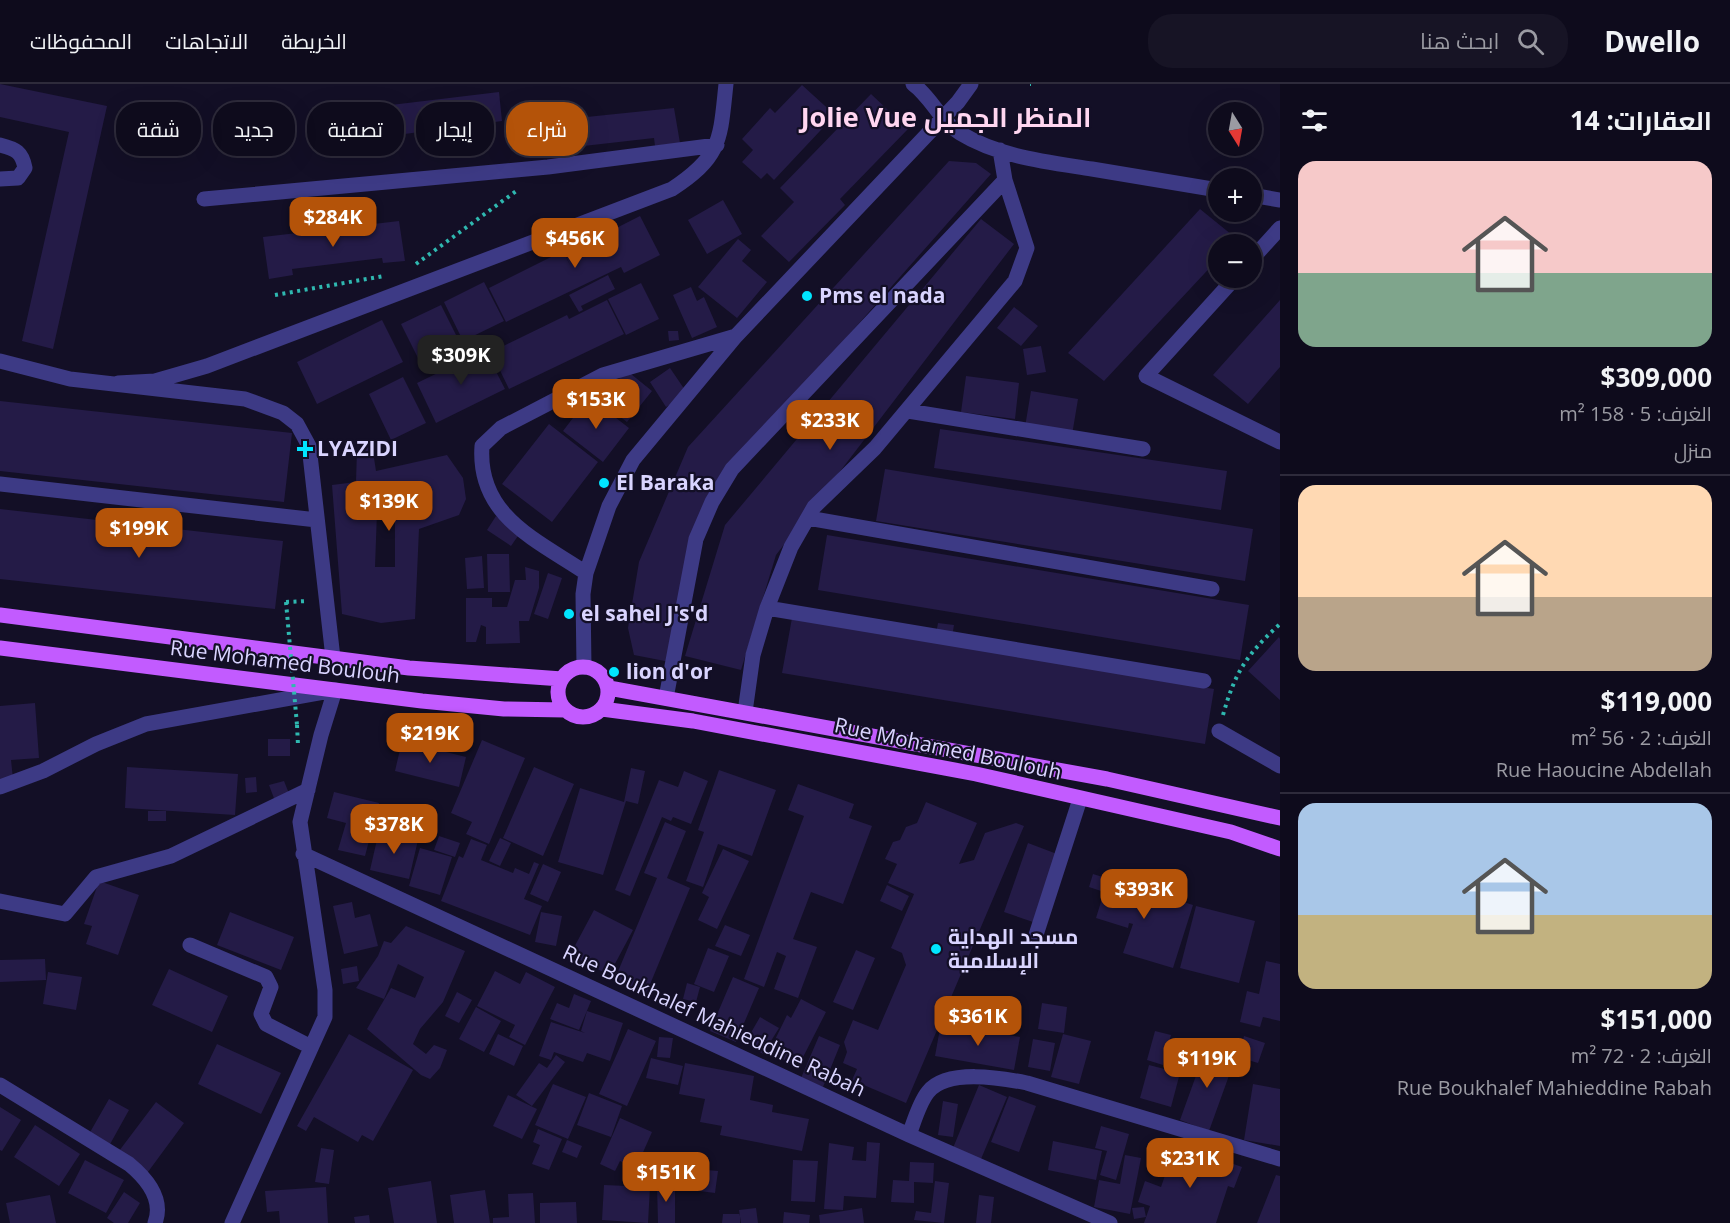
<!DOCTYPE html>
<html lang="ar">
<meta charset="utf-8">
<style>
:root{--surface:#0e0b1c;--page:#171425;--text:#f1f3f6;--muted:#9b9ba3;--line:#2e2b3b;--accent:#b45309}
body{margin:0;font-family:"Open Sans",Cairo,sans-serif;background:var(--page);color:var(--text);direction:rtl;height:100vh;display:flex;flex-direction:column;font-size:22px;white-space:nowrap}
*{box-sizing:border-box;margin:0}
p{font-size:20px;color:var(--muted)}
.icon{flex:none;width:33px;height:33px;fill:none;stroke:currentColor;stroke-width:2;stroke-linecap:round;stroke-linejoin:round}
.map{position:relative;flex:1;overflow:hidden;direction:ltr}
.sheet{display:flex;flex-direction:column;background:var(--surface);width:450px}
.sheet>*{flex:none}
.banner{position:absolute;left:18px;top:18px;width:570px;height:54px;direction:rtl;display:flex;gap:12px}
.needle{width:39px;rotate:169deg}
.tools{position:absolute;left:1208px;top:18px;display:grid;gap:12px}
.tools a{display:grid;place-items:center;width:54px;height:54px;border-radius:50%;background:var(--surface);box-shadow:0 6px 24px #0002,0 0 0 2px var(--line);font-size:30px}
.price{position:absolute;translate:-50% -51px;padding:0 14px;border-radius:12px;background:var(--accent);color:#fff;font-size:20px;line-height:39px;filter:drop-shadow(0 2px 3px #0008)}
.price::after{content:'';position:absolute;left:50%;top:36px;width:18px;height:14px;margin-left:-9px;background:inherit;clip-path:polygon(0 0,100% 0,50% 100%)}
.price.on{background:#222;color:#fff}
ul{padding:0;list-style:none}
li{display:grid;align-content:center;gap:12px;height:318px;padding:0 18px}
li+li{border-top:2px solid var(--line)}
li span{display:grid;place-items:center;height:186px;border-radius:18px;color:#555}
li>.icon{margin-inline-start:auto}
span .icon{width:108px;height:108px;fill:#fffc;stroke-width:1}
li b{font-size:26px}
h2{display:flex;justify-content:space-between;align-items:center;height:72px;padding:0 18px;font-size:26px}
.pill{padding:0 21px;border-radius:24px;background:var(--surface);box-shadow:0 6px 24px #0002,0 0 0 2px var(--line);font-size:21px;line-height:54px}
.pill.on{background:var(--accent);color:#fff}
header{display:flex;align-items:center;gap:36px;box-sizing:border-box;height:84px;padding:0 30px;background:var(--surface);border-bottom:2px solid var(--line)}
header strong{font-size:28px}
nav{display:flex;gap:33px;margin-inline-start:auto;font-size:21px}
.search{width:420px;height:54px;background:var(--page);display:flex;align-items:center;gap:15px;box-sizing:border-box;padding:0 21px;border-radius:24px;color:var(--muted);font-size:22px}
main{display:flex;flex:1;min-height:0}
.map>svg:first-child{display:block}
.building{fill:#241b47;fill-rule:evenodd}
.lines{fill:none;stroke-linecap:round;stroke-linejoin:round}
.path{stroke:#2fb8b0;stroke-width:4;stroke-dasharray:3 4.5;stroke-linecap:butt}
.minor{stroke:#3d3a85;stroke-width:15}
.major{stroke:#c25bff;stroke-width:15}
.path-bridge{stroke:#2fb8b0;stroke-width:4;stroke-dasharray:3 4.5;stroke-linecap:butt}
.poi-dot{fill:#00e5ff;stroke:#130f26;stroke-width:2}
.labels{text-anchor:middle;stroke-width:4.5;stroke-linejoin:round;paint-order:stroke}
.poi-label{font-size:21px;font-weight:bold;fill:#d9d4ff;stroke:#130f26;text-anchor:start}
.street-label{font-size:21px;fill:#d9d4ff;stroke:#130f26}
.district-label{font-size:27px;font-weight:bold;fill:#ffd6f0;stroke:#130f26}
</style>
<header>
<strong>Dwello</strong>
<div class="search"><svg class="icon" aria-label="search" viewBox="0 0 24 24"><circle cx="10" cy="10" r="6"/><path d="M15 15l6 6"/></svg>ابحث هنا</div>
<nav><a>الخريطة</a><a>الاتجاهات</a><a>المحفوظات</a></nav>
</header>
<main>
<section class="sheet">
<h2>العقارات: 14<svg class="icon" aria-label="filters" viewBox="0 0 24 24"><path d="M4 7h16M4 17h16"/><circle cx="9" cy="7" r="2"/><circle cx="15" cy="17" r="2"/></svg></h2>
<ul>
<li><span style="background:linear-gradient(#f6c9c9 60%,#7fa58c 0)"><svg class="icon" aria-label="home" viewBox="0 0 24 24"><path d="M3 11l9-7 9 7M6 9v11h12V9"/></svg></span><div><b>$309,000</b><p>الغرف: 5 · 158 m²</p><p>منزل</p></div></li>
<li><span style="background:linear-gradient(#ffd9b3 60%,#b9a48a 0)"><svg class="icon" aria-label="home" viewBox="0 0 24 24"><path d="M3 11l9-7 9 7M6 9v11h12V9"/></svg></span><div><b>$119,000</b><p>الغرف: 2 · 56 m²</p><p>Rue Haoucine Abdellah</p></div></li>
<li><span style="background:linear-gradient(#a9c7e8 60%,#c2b280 0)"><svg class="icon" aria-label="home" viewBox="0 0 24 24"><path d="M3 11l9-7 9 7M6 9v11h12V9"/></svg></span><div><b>$151,000</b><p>الغرف: 2 · 72 m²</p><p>Rue Boukhalef Mahieddine Rabah</p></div></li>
</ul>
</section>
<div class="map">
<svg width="1280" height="1139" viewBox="0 0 1280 1139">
<rect width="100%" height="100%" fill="#130f26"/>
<path class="building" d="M0,0L107,22L53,265L22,257L69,48L0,33Z
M802,1L835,31L774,96L767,89L761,95L742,78L753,66L742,55L770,24L775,29Z
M499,8L502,37L322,61L316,30Z
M871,10L908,45L840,115L845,121L789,178L761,152L794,118L780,104Z
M674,24L680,59L655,62L654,54L566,64V69L543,72L538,38Z
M949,77L976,79L991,90L724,392L693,458L670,578L634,571L628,544L639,478L688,363Z
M723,116L742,150L707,170L688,136Z
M1200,125L1237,155L1231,160H1218V175L1104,297L1068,269Z
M640,132L660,171L624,189L621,183L506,238L489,204L563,167L570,181L565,170Z
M981,135L1014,160L776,471L741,586L685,572L725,441Z
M399,137L405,177L383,179L382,174L292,185L293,191L269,195L263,153Z
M738,155L751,166L742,177L767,198L737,234L698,203Z
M608,191L615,205L581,222L583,226L579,228L569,211Z
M484,198L504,237L463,257L444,218Z
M641,199L659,235L626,251L608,215Z
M691,203L697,217L704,213L717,243L692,254L673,211Z
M607,216L624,250L509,305L491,268L567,231L569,235Z
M1280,216V283L1248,320L1213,291Z
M441,221L461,261L421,280L401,240Z
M1014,223L1038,242L1021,262L997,244Z
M382,236L403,278L317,320L297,278Z
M668,247H678L679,256L669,257Z
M1041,262L1046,288L1027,291L1023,265Z
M485,266L505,305L436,339L417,299Z
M670,284L687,309L666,323L650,298Z
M626,286L652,307L627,338L601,318Z
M966,292L1019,299L1015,335L961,328Z
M403,293L426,339L391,356L369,310Z
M1031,307L1078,315L1072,351L1025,343Z
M589,313L629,344L603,378L563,347Z
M0,317L292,349L284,418L0,387Z
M549,340L598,378L552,438L502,400Z
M940,345L1227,387L1221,426L934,384Z
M372,361L376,387L447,371L463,394L466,415L459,431L419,445L415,535L381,539L342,530L332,401L356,398L357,366ZM395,426V483H375L377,428Z
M885,385L1253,445L1245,497L876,437Z
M0,425L283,457L275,525L0,495Z
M496,432L520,449L511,462L487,446Z
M827,451L1249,521L1240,576L818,506Z
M487,470H509L510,508H488Z
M482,472L484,504L467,505L465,474Z
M525,483L539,487V504L529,537H519L520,559L486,560V543L481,541L476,558H466V514H492V523H507L515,496H526Z
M548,489L562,494L548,535L534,530Z
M792,534L1214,605L1205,660L782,589Z
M938,539L954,541L952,553L936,550Z
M1279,553L1280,555V616L1248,587Z
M35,619L39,674L11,676L13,695L0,696V622Z
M268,655H290V672H268Z
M482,656L525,674L489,760L466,750L472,738L451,729Z
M402,657L466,673L459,703L395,687Z
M127,683L238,690L235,731L125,724Z
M534,683L574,700L543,772L503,754Z
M631,684L645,687L638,720L626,717L603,791L558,778L580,704L624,718Z
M719,686L776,706L752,772L718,760L703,803L686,797L704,748L698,746Z
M684,687L708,697L691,740L673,733L671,737L662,733L630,812L615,806L659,696L678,703Z
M256,693L257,708L246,709L245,694Z
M284,697L290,712L275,717L269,701Z
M798,700L854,720L849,734L872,742L843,820L811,808L793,855L817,863L798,914L774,905L786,872L777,868L764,903L744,895L804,732L788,726Z
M334,708L379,719L365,772L338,766L346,739L327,734Z
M926,718L977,739L959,780L974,776L985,749L1016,739L1024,742L906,1019L852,996L857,985L843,979L847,968L844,958L853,936L878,946L906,881L902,869L891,864L914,810L888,799L897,780L885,775L893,758L900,756L906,743L917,739Z
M148,727H166V737H148Z
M665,738L686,747L667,794L690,804L646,910L614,897L657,794L644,789Z
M379,747L418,756L409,795L370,786Z
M439,752L460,759L455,773L434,766Z
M500,754L511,759L500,782L489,777Z
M471,755L487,761L481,776L513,789L515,784L529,790L534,778L539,780L524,815L542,822L530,851L441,817L459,772L463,774Z
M1028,759L1057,770L1033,838L1004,828Z
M420,764L452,773L440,811L409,802Z
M723,765L749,777L717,845L698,836L709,813L702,809Z
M543,780L561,788L548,818L530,810Z
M1093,790L1193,821L1173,884L1123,869L1133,840L1129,839L1128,844L1096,834L1104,808L1089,803Z
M99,797L139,811L118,871L86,860L92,842L84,840Z
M887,801L909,812L902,827L880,817Z
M352,818L355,834L370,830L378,862L344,870L333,822Z
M1196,822L1255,837L1239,899L1180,884Z
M594,826L633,846L609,891L570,871Z
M230,828L294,853L281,886L217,861Z
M541,828L562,832L556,862L535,858Z
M725,841L750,851L741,872L715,862Z
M406,842L465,867L443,918L420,945L413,960L426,970L434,961L447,966L440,984L430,995L421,991L367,945L391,904L415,914L424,893L398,880L384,915L356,904L378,872L384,857L391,859Z
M708,864L729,872L714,908L694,900Z
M856,866L875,874L853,926L833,918Z
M45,875L46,896L0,898V876Z
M1266,877L1280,880V937L1263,933L1260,943L1240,938L1247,907L1259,910Z
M357,882L359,897L343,900L341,885Z
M169,885L228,912L212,948L152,921Z
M495,887L520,900L526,888L555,903L525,961L509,953L515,941L477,922Z
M48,888L82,893L76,926L43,920Z
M733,893L759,904L736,958L710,947Z
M687,899L700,903L696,918L683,915Z
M457,908L472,916L459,939L445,932Z
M574,910L591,917L579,946L550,935L557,919L569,924Z
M801,915L826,928L798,983L769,968L787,931L791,934Z
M1042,919L1067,923L1064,949L1038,945Z
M476,923L501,937L484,968L459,955Z
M587,927L623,939L610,977L587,969L583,978L554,968L551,976L539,972L551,938L585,949L581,947Z
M760,933L779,944L763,970L745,959Z
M941,939L1020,953L1014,986L935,972Z
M628,945L656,957L627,1022L599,1010Z
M1155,947L1171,951L1163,981L1147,976Z
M349,950L413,986L373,1057L362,1051L358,1058L314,1033L306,1047L297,1042Z
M498,950L523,962L514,982L489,970Z
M1063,950L1091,957L1079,1000L1051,993Z
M819,952L840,961L823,1003L801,994Z
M1244,952L1265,959L1258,979L1238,973Z
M659,953L673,954L670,974L657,973Z
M1033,955L1055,959L1050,987L1028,983Z
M217,960L281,989L261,1030L198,1000Z
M1206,964L1235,975L1209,1047L1180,1036Z
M556,971L565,978L532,1022L516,1011L539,979L547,984Z
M651,974L683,982L678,1001L646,994Z
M685,979L754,992L750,1016L773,1021L772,1028L809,1035L802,1067L720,1051L722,1042L700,1038L705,1015L679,1010Z
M1149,981L1180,989L1171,1023L1140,1014Z
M553,1000L586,1013L568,1055L535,1041Z
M1253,1000L1280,1005V1062L1244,1056Z
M979,1001L1007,1013L981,1075L953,1064Z
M589,1009L622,1022L611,1053L577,1041Z
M508,1011L537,1025L522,1055L493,1042Z
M1009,1012L1036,1022L1019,1068L991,1058Z
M109,1015L129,1026L109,1062L89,1050Z
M943,1017L958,1020L953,1053L938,1051Z
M156,1018L184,1039L145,1092L116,1071Z
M0,1023L21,1036L2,1067L0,1066Z
M620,1034L652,1048L636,1084L620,1077L615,1087L600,1080Z
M35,1041L80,1070L59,1102L14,1073Z
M1101,1042L1129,1050L1116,1096L1100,1091L1107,1067L1095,1064Z
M538,1045L562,1055L549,1086L532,1080L540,1061L533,1058Z
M567,1056L582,1062L577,1074L562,1068Z
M1053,1057L1102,1067L1096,1096L1048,1086Z
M867,1058L880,1059L876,1114L844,1112L843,1126L824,1125L829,1059L854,1063L852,1076L866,1077Z
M1176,1060L1242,1083L1234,1104L1228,1102L1216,1139H1144L1150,1122L1138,1118L1145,1097L1161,1103Z
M321,1064L334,1066L329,1100L315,1098Z
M1125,1071L1141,1074L1130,1130L1094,1123L1099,1096L1120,1100Z
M85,1076L124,1096L106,1129L68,1109Z
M793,1076L818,1077L815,1118L791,1117Z
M910,1078L934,1079L933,1099L914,1098V1119L891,1118L893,1096L909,1097Z
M694,1085L718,1087L715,1109L692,1106Z
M1276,1091L1280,1092V1139H1257Z
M431,1097L437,1139H394L388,1104Z
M935,1097L949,1099L944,1139L914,1136L916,1127L931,1129Z
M657,1100H675V1139H658Z
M604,1101L650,1103L648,1139L602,1136Z
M326,1103L328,1139H280L279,1127L267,1128L265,1107Z
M485,1106L490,1139H454L450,1111Z
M124,1108L140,1119L128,1139H114L107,1134Z
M533,1109L535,1139H493V1134L509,1133L508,1110Z
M50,1111L56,1139H10L6,1119Z
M979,1111L994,1113L991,1139H976Z
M576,1118L577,1139H540V1119Z
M1144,1123L1146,1133L1134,1135L1132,1124Z
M756,1124L758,1139H741L739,1126Z
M862,1124L864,1139H820L819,1131Z
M784,1128L810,1131L809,1139H783Z
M723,1130H740V1139H722Z
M369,1131L370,1139H355L354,1133Z"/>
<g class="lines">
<path class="path" d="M1030,0H1031
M416,180L519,105
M275,211L384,192
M286,518L307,517
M1223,631C1235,588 1247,570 1280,540
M297,641L298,661"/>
<path class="minor" d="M913,0C932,14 940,37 960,49C999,73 1048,78 1092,85C1134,92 1176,99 1218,106
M0,61C16,65 22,68 25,84L18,94L0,95
M1251,111L1280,116
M204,115L548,83L717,61
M1251,176L1280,144
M1235,194L1146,292L1280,358
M0,277L70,295L245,315L283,329L297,340L309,362L333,574
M118,299L155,297L207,282L672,105C722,72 720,56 726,0
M908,327L1143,365
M0,400L317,436
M808,434L1212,505
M586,489C537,456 477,432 482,362L501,344L603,291L736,252
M767,524L1204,597
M584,583L583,510L586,489L609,422L633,376L736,252L958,18L971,0
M666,614L696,455L712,418L732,385L1005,96
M745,628L753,571L767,524L791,463L814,423L875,364L1015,197L1027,164L1005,96L1000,66
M1219,647L1280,682
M0,703L43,687L96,660L146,640L335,606L321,651L300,738L325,906V933L232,1139
M303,770L909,1051L1110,1139
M0,817L65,830L96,793L171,772L308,706
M1035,854L1080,715
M190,861L266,893L271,903L261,930L266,940L311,963
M0,1001L129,1080C146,1094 164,1115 155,1139
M909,1051C914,1038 919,1019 928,1008C947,984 1002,994 1027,999L1280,1075"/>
<path class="major" d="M0,531L409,584L562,595
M0,564L422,617L504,625L565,626
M558 608a25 25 0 1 1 50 0a25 25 0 1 1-50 0Z
M609,604L1107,695L1280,734
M602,625L693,637L976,690L1231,748L1280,765"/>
<path class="path-bridge" d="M286,518L297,641"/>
</g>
<g class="poi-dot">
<circle cx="807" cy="212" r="6"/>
<path d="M302 356h6v6h6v6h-6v6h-6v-6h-6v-6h6z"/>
<circle cx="604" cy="399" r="6"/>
<circle cx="569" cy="530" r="6"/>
<circle cx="614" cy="588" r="6"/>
<circle cx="936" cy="865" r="6"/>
</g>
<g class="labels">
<g class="poi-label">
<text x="819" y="219">Pms el nada</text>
<text x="317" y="372">LYAZIDI</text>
<text x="616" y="406">El Baraka</text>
<text x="581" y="537">el sahel J's'd</text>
<text x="626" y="595">lion d'or</text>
<text x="948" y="860">مسجد الهداية<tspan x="948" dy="24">الإسلامية</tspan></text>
</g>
<g class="street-label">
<text transform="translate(285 578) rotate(7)" y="7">Rue Mohamed Boulouh</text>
<text transform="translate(948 665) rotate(12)" y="7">Rue Mohamed Boulouh</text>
<text transform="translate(714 937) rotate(25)" y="7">Rue Boukhalef Mahieddine Rabah</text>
</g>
<g class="district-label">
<text x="946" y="43">Jolie Vue المنظر الجميل</text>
</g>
</g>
</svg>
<div class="tools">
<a><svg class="needle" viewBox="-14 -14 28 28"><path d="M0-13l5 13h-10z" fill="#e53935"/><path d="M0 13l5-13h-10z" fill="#9b9ba3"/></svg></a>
<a>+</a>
<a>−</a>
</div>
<b class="price" style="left:333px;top:164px">$284K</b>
<b class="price" style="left:575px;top:185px">$456K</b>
<b class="price on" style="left:461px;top:302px">$309K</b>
<b class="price" style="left:596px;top:346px">$153K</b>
<b class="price" style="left:830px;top:367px">$233K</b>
<b class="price" style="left:389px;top:448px">$139K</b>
<b class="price" style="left:139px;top:475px">$199K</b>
<b class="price" style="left:430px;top:680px">$219K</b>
<b class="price" style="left:394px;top:771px">$378K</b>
<b class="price" style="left:1144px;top:836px">$393K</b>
<b class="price" style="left:978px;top:963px">$361K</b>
<b class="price" style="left:1207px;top:1005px">$119K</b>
<b class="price" style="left:1190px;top:1105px">$231K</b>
<b class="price" style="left:666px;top:1119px">$151K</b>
<div class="banner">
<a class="pill on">شراء</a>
<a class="pill">إيجار</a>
<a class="pill">تصفية</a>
<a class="pill">جديد</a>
<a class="pill">شقة</a>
</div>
</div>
</main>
